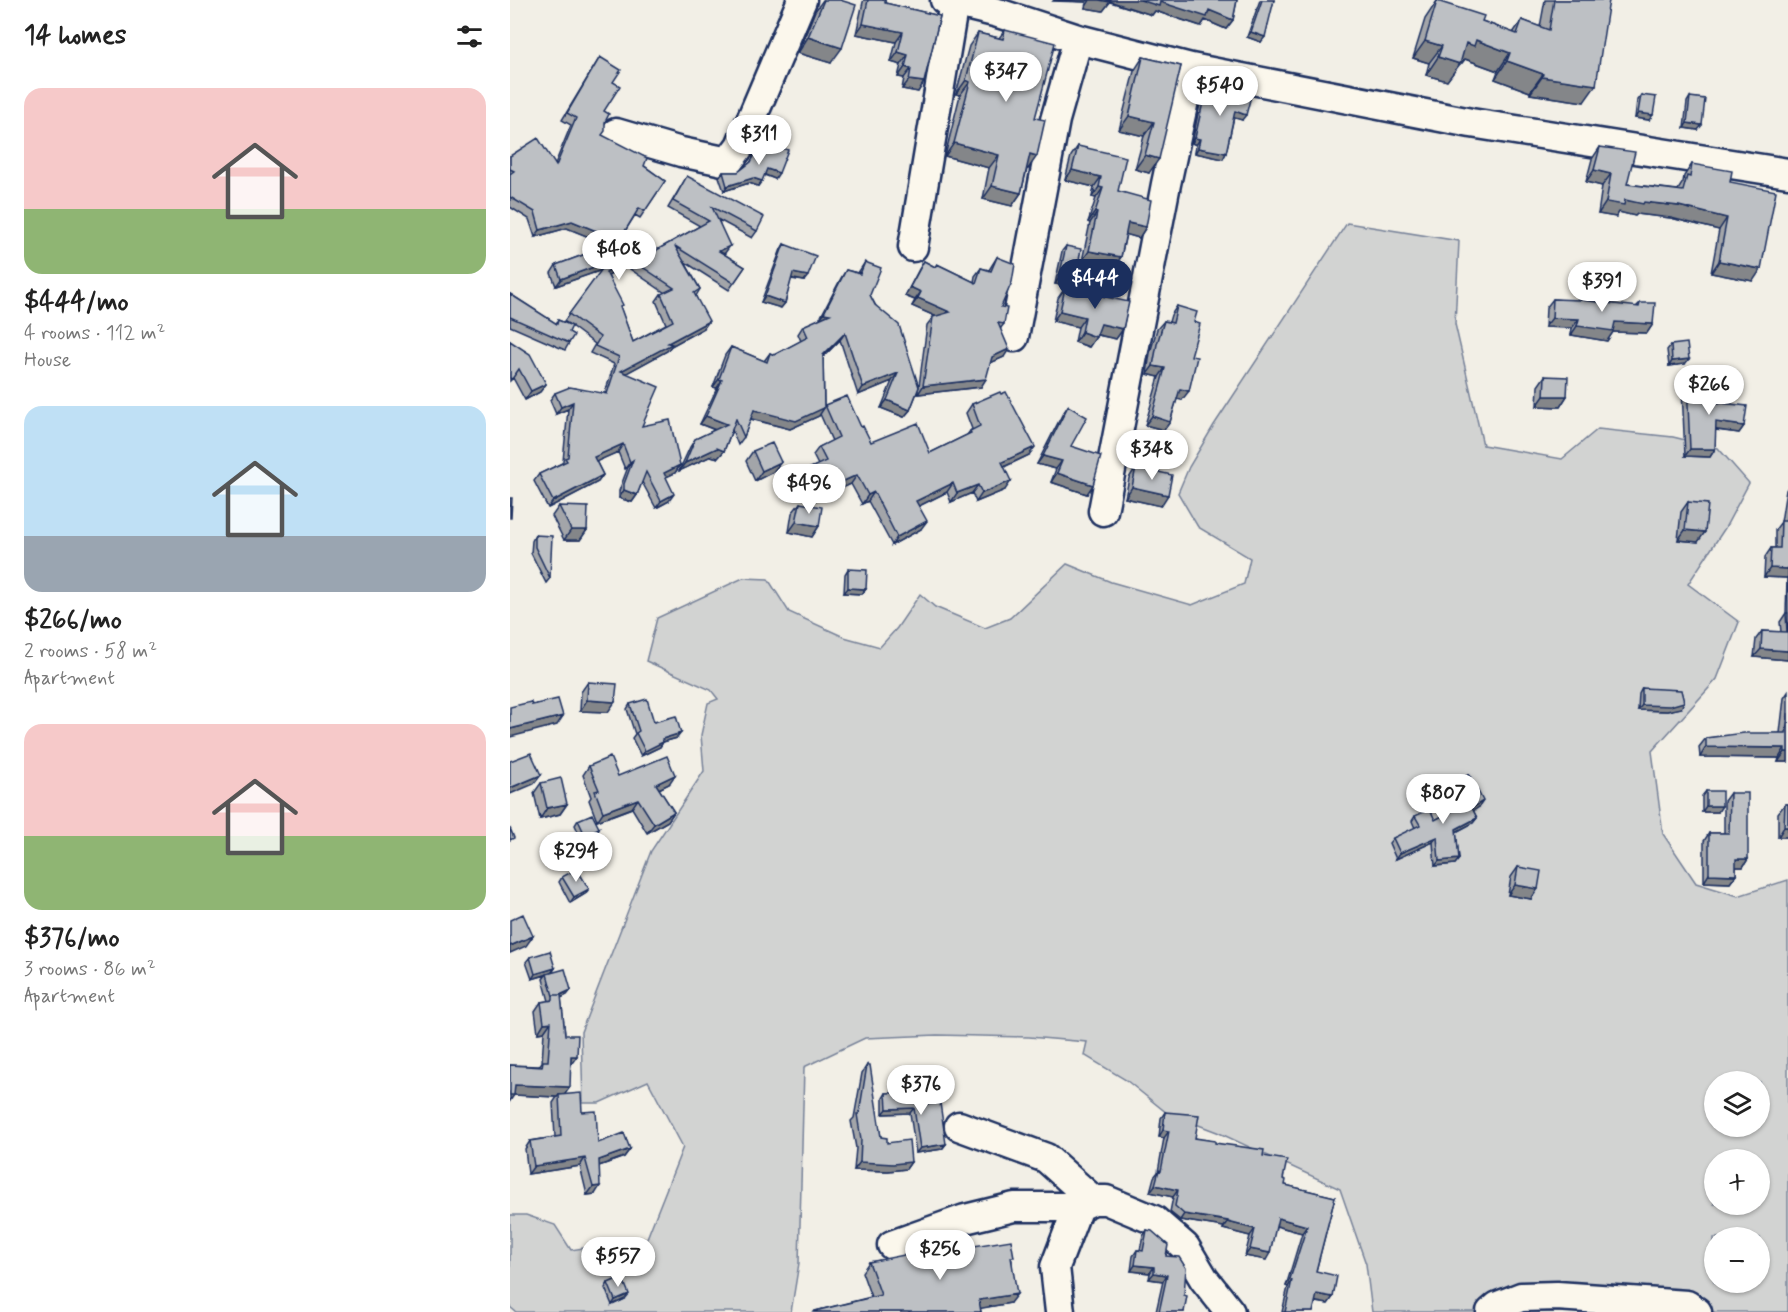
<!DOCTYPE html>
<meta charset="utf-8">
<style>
:root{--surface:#fff;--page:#f2f2f2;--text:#222;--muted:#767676;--accent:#1b2f5e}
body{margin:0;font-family:Mynerve,sans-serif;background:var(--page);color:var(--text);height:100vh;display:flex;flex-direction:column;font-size:22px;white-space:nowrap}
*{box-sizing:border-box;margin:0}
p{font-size:20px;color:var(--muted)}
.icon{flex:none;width:33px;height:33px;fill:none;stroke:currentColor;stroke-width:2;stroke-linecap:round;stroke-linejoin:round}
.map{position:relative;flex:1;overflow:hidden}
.side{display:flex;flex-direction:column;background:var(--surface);width:510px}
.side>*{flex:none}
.controls{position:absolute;left:1194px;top:1071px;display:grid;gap:12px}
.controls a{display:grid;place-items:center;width:66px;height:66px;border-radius:50%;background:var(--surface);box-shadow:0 2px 4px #0004;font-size:30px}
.price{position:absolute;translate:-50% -51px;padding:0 14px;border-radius:21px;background:#fff;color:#222;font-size:20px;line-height:39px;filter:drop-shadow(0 2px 3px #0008)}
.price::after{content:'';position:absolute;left:50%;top:36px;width:18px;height:14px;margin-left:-9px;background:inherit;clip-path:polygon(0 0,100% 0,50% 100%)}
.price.selected{background:var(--accent);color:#fff}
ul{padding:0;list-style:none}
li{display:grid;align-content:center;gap:12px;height:318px;padding:0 24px}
li span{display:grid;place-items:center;height:186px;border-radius:18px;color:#555}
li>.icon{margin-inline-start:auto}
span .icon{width:108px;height:108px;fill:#fffc;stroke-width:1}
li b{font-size:26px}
h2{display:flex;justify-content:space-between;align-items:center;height:72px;padding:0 24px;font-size:26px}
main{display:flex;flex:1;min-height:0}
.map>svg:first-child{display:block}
.green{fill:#d2d3d2;stroke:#768198;stroke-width:1.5;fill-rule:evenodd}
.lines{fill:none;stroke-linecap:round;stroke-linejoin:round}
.minor-casing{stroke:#1b2f5e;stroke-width:33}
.minor{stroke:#fbf7ec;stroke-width:28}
.wall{fill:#a3a5a9;stroke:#1b2f5e;stroke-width:1.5}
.shaded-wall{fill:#848689;stroke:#1b2f5e;stroke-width:1.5}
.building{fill:#bdc0c4;stroke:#1b2f5e;stroke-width:1.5}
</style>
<main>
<section class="side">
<h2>14 homes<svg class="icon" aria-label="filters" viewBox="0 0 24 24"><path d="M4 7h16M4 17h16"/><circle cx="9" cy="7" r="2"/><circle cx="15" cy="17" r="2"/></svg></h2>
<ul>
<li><span style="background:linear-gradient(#f6c9c9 65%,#8fb573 0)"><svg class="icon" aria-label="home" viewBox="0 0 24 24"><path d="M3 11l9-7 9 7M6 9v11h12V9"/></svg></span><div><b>$444/mo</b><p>4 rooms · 112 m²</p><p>House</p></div></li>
<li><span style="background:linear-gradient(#bfe0f5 70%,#9aa5b1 0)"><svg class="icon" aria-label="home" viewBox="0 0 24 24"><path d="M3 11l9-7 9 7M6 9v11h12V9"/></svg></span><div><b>$266/mo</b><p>2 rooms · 58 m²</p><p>Apartment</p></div></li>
<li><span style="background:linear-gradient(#f6c9c9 60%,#8fb573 0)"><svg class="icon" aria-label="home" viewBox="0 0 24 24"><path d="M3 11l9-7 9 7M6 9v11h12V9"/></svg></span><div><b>$376/mo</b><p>3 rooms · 86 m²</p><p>Apartment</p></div></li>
</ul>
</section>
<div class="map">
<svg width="1278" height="1312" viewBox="0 0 1278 1312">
<rect width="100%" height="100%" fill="#f2efe6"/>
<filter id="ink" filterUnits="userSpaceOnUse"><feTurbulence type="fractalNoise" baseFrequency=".0167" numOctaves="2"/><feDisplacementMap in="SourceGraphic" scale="12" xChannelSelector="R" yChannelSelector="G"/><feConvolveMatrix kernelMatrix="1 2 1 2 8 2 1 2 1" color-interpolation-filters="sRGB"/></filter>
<g filter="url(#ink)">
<path class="green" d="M837,223L949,241L945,324L973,445L1052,459L1088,429L1163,437L1208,448L1239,483L1215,528L1178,584L1229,622L1207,679L1142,751L1153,834L1186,883L1228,896L1278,880V1312H862L856,1264L830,1189L707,1132L657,1113L616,1080L574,1055L577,1042L519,1037L427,1035L355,1038L294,1067L289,1263L281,1312H6L0,1307V1215H16L45,1225L61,1250L137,1238L173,1147L138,1081L89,1103H73L71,1032L141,851L194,771L191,735L198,703L208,699L201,690L136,661L147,618L233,578L258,579L279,612L334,637L370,647L387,628L410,594L425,607L475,628L500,618L557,564L601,582L682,605L734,584L740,558L688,527L668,493L679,467L704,425ZM1204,1082H1250V1126H1204ZM1204,1160H1250V1204H1204ZM1204,1238H1250V1282H1204Z"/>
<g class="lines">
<defs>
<path id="minor" d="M435,0L488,13L568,39L681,68L961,123L1278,173
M106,133L171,152L218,162L230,146L292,0
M403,247L444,2
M504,337L545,120L568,39
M593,511L656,184L681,68
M449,1126L536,1158L583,1200
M382,1245L455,1219L504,1207H568
M550,1312L545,1267L568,1207L583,1200H596L644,1220L675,1247L694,1279L720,1312
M981,1312L988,1306L1011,1297L1047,1296L1177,1305L1187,1312"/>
</defs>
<use href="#minor" class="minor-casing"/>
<use href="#minor" class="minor"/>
</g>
<path class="wall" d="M313,0H330L321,63L288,53L305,11Z
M354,0H375V3L430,16L414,82L408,92L392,89L394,78L388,77L391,65L381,62L386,42L346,34L353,2Z
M543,0H727L723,20L716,29L695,20L691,26L645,11L642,15L600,2L593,11L575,8L576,2Z
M750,0H764L751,42L737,37Z
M1035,0H1099L1074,102L1020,94V92L985,79L988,71L955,59L952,63H950L937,81L916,75L919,63L903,58L915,19L927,1L972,21L1003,33L1012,20L1030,27Z
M495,30L525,118L518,169H517L511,193L502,206L473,199L479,168L435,156L450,95L446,94L459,46L468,33L489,38Z
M90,57L103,82L94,111L95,122L92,135L155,181L130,218L125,215L115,231L127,259L98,275L123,342L156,324L146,301L151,294L155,293L120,269L125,262L190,226L158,208L177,176L247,231L242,238L209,220L215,253L213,254L235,267L219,290L175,262L190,289L186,296L194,328L161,346L157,351L116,373L132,426L170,465L165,473L156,477L159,501L146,508L132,482L127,495L122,502L109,498V491L118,467L115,469L108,452L86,461L93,475L88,482L38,508L24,481L29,474L52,463L53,461L58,409L46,414L40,400L45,393H95L104,364L80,353L85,344L61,326L59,332V343L55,350L0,326V294L46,324L48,320L60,325L54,321L92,270L46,286L41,273L46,265L100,245L57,228L25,237L19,219L0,207V156L45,164L61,125L52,120Z
M633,57L671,66L639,173L625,169L634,136L609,130L624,71Z
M720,87L732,120L724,117L716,153L713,159L685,153L686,145L682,143L692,94L696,89L718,90Z
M1131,95L1139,120L1125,118L1127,100Z
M1180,97L1188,130L1174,128L1177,102Z
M264,145L265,179L254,175L248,186L239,183L214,191L209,177L213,172H228L240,163L249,147L260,151Z
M568,146L608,191L636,227L629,238L616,234L611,257L604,267L572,261L580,223L578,222L586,198L582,197L584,187L555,180L561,156Z
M1090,147L1117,184L1168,190L1173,182L1174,176L1182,164L1220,182L1243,281L1201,273L1209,230L1161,218L1127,214L1125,216L1109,212L1106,217L1088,214L1092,186L1076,182L1082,159Z
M274,244L294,281L281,279L275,303L271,308L251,302L271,249Z
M556,246L561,287L545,284L552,251Z
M487,257L491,307L494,324L490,329L494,357L480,363L471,387L408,394V390L400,410L394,417L371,408L382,381L348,395L330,340L313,357L314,406L315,405L351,427L361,442L420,453L457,435L460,431L462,429L456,413L462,404L519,455L494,467L495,490L466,502L462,493L441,502L437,492L409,506L411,529L382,545L358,501L352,504L341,484L301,502L291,479L296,470L308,465L303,455L309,447L322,441L310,414L309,416L280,429L240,419L234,437L228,445L222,430L214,451L208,458L201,456L169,471L180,447L185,439L205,430L190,424L207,388L203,387L215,355L221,347L254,361L260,353L264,355L291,341L288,334L293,326L309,320L331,278L336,270L348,273L355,262L360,295L409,386L417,325L423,317L425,316L402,306L405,300L395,296L409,269L414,261L425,267L427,264L464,282L465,276L471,268L479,270Z
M555,288L613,329L606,339L587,335L579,347L565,342L568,327L543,321L548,298Z
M1043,299L1126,307L1130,303L1143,324L1137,333L1103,332L1097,341L1061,335L1062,328L1035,327L1036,308Z
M667,306L684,322L681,356L672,400L667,399L660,422L654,430L635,425L649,377L637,374L640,353L647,329L654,321L659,322L661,315Z
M0,341L36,384L30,392L15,400L3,378L0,381Z
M1161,345L1175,364L1159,366L1157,350Z
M1035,376L1057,396L1050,407L1027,406L1028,386Z
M1177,381L1195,401L1234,426L1229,433L1205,430V449L1200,457L1175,456L1172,389Z
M558,406L561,446L577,494L541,482L546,469L527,464L552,415Z
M243,451L271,462L263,472L245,481L236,461Z
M626,467L651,506L615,498L619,478Z
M1278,487V660L1244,657L1246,639L1252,631L1271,632L1270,622L1276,613L1277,578L1254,577L1255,557L1261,548H1265V530L1271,522L1276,490Z
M1178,502L1188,542L1168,540L1171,512Z
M290,503L309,526L302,537L279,532L282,513Z
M49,506L77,530L70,540H54L42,516Z
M25,535L40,578L36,583L21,553L22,541Z
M338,569L356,589L352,594L334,593L335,574Z
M78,682L98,712L70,711L71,692Z
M1132,688L1171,708L1157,711L1128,710L1129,694Z
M1278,692V762H1268L1269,758L1190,757L1189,747L1196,738L1270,733L1274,698Z
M120,704L144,722L167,738L153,742L150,747L131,756L122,738L125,734L117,709Z
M79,766L108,776L159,784L149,789L164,812L158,821L137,833L122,808L87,821L79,800L81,797L73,775Z
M946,781L969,807L963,810L967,818L963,823L946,832L949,859L945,864L925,866L923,842L886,859L879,843L883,838L905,828L902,821L905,816L925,820L952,806L942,786Z
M31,783L57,804L50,814L30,819L24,793Z
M1196,791L1208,812H1192V796Z
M1220,793L1238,859L1233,867H1226V875L1220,883L1194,882V841L1199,833H1214V801Z
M1275,804H1278V837H1268V813Z
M68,820L89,828L85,834L72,840L65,825Z
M1008,867L1021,899L998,895L1001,877Z
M52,877L75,894L60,903L49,882Z
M20,957L45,968L42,973L61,990L57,995L51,998L55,1035L61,1064L55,1094L72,1112L88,1143L120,1149L114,1157L89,1166L85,1194L77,1195L70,1166L18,1174L15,1149L20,1141L45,1137L43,1103L47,1097L4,1095L0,1065L29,1066L32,1062L34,1032L28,1033L25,1011L31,1002L39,1001L33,979L36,975L22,979L16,962Z
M357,1065L371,1137L401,1162L396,1169L378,1171L344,1170L346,1148L341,1121L344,1118L352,1073Z
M398,1090L414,1104L436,1144L432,1149L406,1153L400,1113L373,1114V1098L376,1093L397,1092Z
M655,1112L685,1138L753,1156L773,1179L775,1185L825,1197L806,1271L823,1297L818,1304L806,1302L803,1312H772L778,1287L776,1286L792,1233L766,1226L756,1260L735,1256L740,1236L713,1229L714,1227L670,1220L660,1212L663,1197L640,1192L644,1177L648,1172L654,1138L649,1137L651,1118Z
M637,1230L656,1256L674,1295V1312H646L653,1281L639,1279L640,1273L621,1271L623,1256L627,1250H630L633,1236Z
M420,1253L502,1260L500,1303L470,1308L471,1312H304L305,1311L361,1297L352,1272L359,1262Z
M98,1283L115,1299L102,1305L95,1288Z"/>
<path class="shaded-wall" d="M544,0H578L576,2L543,1Z
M580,0H589L600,2L593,11L575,8Z
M596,0H630L650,2L699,10L723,20L716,29L695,20L691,26L645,11L642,15Z
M353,24L393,32L386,42L346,34Z
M741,32L755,37L751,42L737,37Z
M298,37L332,48L321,63L288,53Z
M966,40L1000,53L988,71L955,59L952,63L944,61L956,43Z
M915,41L932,46L919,63L903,58Z
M388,52L398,55L391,65L381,62Z
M928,57L950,64L937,81L916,75Z
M997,61L1033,74L1020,92L985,79Z
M395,67L401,69L394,78L388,77Z
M1032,77L1086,85L1074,102L1020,94Z
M399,80L414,82L408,92L392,89Z
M456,80L460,82L450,95L446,94Z
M725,111L736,115L732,120L721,117Z
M1128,113L1143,115L1139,120L1125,118Z
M619,116L644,122L634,136L609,130Z
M1177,123L1192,125L1188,130L1174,128Z
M685,138L690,139L686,145L682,143Z
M444,143L489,155L479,168L435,156Z
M688,148L716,153L713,159L685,153Z
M520,154L527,156L518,169L511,167Z
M635,155L649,159L639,173L625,169Z
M257,169L269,173L265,179L253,174Z
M562,170L591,177L584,187L555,180Z
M1084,170L1101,174L1092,186L1076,182Z
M243,178L252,181L248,186L239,183L214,191L217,186Z
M482,186L511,193L502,206L473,199Z
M589,187L593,188L586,198L582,197Z
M1115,200L1169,206L1217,218L1209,230L1161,218L1127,214L1125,216L1109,212L1106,217L1088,214L1096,202Z
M585,212L587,213L580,223L578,222Z
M62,221L111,241L106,248L57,228L25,237L30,230Z
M618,223L636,227L629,238L611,233Z
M220,246L215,253L204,258L209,251Z
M132,251L127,259L91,279L96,272Z
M579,251L611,257L604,267L572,261Z
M1209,261L1251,269L1243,281L1201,273Z
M97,262L92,270L46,286L51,279Z
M283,273L298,276L294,281L279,278Z
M549,278L565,282L561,287L545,284Z
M400,287L411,292L405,300L395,296Z
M255,296L275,303L271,308L251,302Z
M408,298L440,312L434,320L402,306Z
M550,311L575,317L568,327L543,321Z
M314,313L320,314L308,321Z
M1042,318L1069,319L1062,328L1035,327Z
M199,321L194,328L161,346L157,351L106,379L111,371L158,343Z
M1105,322L1143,324L1137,333L1103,332L1097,341L1061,335L1067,326Z
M591,324L613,329L606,339L584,334Z
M572,332L586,337L579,347L565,342Z
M335,333L330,340L307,363L313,355Z
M499,349L494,357L476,365L482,357Z
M1179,359L1175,364L1159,366L1162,361Z
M643,366L655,368L649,377L637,374Z
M388,373L382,381L348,395L353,387Z
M209,379L212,380L207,388L203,387Z
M476,379L471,387L408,394L413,386Z
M36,384L30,392L15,400L21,391Z
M670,389L679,391L672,400L664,398Z
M1034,396H1057L1050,407L1027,406Z
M377,400L400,410L394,417L371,408Z
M63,402L58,409L46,414L51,407Z
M314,408L309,416L280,429L238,418L244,410Z
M196,416L217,424L211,432L190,424Z
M642,416L660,422L654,430L635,425Z
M1206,422L1234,426L1229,433L1201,429Z
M113,444L108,452L79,465L84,457Z
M525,447L519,455L487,470L492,462Z
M207,448L214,451L208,458L201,456L169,471L175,463Z
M1180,449H1205L1200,457L1175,456Z
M533,456L552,461L546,469L527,464Z
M123,460L118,467L115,469L120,462Z
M271,462L263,472L245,481L252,471Z
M170,465L165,473L149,480L154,473Z
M547,473L583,485L577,494L541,482Z
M93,475L88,482L38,508L43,501Z
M347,475L341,484L301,502L307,493Z
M501,481L495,490L466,502L472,493Z
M443,483L437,492L401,510L406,501Z
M468,485L462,493L441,502L447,493Z
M622,487L658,495L651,506L615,498Z
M114,490L127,495L122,502L109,498Z
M364,492L358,501L352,504L358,495Z
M164,494L159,501L146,508L151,501Z
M417,521L411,529L382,545L387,537Z
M286,522L309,526L302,537L279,532Z
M61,530H77L70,540H54Z
M1175,530L1195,532L1188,542L1168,540Z
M1260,568L1278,569V576L1277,578L1254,577Z
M338,588L356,589L352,594L334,593Z
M1251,649L1278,651V660L1244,657Z
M77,700L105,702L98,712L70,711Z
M1174,702L1171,708L1157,711L1128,710L1132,705Z
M53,716L47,725L0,737V729Z
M171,733L167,738L153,742L150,747L131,756L135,751L152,739Z
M1196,747L1275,748L1269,758L1190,757Z
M1275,752H1278V762H1268Z
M31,775L24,784L0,794V788Z
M165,775L159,784L140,793L146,784Z
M128,799L122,808L87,821L93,812Z
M973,801L969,807L959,814L962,808Z
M57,804L50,814L30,819L37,808Z
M1196,806H1212L1208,812H1192Z
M164,812L158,821L137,833L144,824Z
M967,818L963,823L942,834L946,829Z
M1274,827H1278V837H1268Z
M89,828L85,834L72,840L75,835Z
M927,837L923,842L886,859L890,853Z
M949,859L945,864L925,866L929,861Z
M1226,859H1238L1233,867H1221Z
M1199,874L1226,875L1220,883L1194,882Z
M1005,885L1028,889L1021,899L998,895Z
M79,889L75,894L60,903L64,897Z
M23,936L16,946L0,953V946Z
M45,968L41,973L22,979L25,974Z
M61,990L57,995L42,1002L43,999Z
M41,1022L34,1032L28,1033L34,1023Z
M61,1056H67L60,1066Z
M5,1085L60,1087L53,1097L49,1095L47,1097L4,1095L0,1101V1092Z
M404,1108L400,1113L373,1114L377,1109Z
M653,1130L659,1131L654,1138L649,1137Z
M436,1144L432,1149L406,1153L410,1148Z
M120,1149L114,1157L83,1168L89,1160Z
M75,1158L70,1166L18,1174L24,1166Z
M350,1162H401L396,1169L378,1171L344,1170Z
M645,1185L668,1190L663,1197L640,1192Z
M90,1186L85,1194L77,1195L83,1187Z
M674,1214L718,1221L714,1227L670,1220Z
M768,1218L797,1226L792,1233L763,1225Z
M718,1222L745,1229L740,1236L713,1229Z
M740,1249L760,1253L756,1260L735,1256Z
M625,1265L644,1267L640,1273L621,1271Z
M644,1273L657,1275L653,1281L639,1279Z
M780,1279L782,1280L778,1287L776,1286Z
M119,1294L115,1299L102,1305L105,1300Z
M507,1294L500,1303L462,1310L469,1300Z
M807,1294L823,1297L818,1304L802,1301Z"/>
<path class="building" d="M314,0H330L346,5L332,48L298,37Z
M358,0H375V3L430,16L414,82L399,80L401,69L395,67L398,55L388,52L393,32L353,24Z
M630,0H727L723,20L699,10L697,17L650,2L649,6Z
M752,0H764L755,37L741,32Z
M1044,0H1099L1086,85L1032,77L1033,74L997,61L1000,53L966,40L964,46L956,43L950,64L928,57L932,46L915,41L927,1L974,16L972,21L1007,34L1012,20L1039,30Z
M495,30L545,43L525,118L535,120L527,156L520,154L511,193L482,186L489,155L444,143L460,82L456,80L468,33L493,39Z
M90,57L111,70L103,82L110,86L94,111L99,114L95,122V131L92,135L137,158L134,166L155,181L135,211L129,208L115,231L122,245L132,251L96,272L113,305L110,306L123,342L163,321L151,294L164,288L125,262L199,221L163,201L177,176L254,217L247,231L202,207L220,246L209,251L235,267L224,283L165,246L190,289L184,293L199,321L158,343L162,344L111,371L149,387L132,426L160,420L170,465L154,473L164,494L151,501L136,472L127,495L114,490V484L123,460L120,462L113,444L84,457L93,475L43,501L29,474L57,461L55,458L58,457L63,402L51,407L45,393L60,387L97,394L109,357L85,346L90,337L59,314L97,262L51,279L46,265L111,241L62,221L30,230L25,212L0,197V174L4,171L0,169V156L28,138L46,166L66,118L57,113Z
M633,57L671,66L649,159L635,155L644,122L619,116Z
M720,87L742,92L736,115L725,111L716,153L688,148L690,139L685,138L696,89L719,90Z
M1131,95L1146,97L1143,115L1128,113Z
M1180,97L1195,99L1192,125L1177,123Z
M264,145L278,150L269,173L257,169L252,181L243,178L217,186L213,172H228L241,162L249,147L262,151Z
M568,146L616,157L608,191L641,200L636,227L618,223L611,257L579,251L587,213L585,212L593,188L589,187L591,177L562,170Z
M1090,147L1125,152L1117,184L1173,191L1177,176L1180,177L1182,164L1222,171L1220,182L1266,191L1251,269L1209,261L1217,218L1169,206L1134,202L1133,204L1115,200L1114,205L1096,202L1101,174L1084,170Z
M274,244L306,256L298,276L283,273L275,303L255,296Z
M556,246L571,249L565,282L549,278Z
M487,257L505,264L502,282L491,307L497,308L494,324L488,323L499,349L482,357L476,379L413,386L423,317L440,312L408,298L411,292L400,287L414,261L425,267L427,264L466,283L471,268L481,271Z
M355,262L371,268L360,295L365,305L389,325L409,387L400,410L377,400L388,373L353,387L335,333L313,355L314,408L286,421L244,410L234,437L226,419L214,451L207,448L175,463L185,439L217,424L196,416L212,380L209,379L221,347L257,362L260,353L264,355L298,337L293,326L320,314L314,313L336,270L350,274Z
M555,288L619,302L613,329L591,324L586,337L572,332L575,317L550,311Z
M0,294L47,324L48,320L62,326L59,332L64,335L59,343L0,317Z
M1043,299L1071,300L1129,307L1130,303H1145L1143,324L1105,322L1103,331L1067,326L1069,319L1042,318Z
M667,306L687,312L684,322L690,324L681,356L687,357L679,391L670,389L660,422L642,416L655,368L643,366L647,344L654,321L663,323Z
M0,341L20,354L36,384L21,391L9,369L2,379L0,378Z
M1177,343L1179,359L1162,361L1161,345Z
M1035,376L1058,377L1057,396H1034Z
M1194,380L1195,401L1237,406L1234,426L1206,422L1205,449H1180L1177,381Z
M490,392L491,394L496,392L525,447L492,462L501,481L472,493L468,485L447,493L443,483L406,501L417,521L387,537L364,492L358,495L347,475L307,493L296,470L316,461L309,447L329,437L315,405L337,396L351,427L353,426L361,442L408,423L420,453L461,433L460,431L470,426L462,404Z
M558,406L577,417L561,446L591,456L583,485L547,473L552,461L533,456Z
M262,443L271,462L252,471L243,451Z
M626,467L662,475L658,495L622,487Z
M0,498H2L1,518H0Z
M1178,502L1198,504L1195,532L1175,530Z
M290,503L312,507L309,526L286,522Z
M49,506L78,507L77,530H61Z
M1278,507V569L1260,568L1261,548H1270L1271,521H1276Z
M25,535L42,536L40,578L25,547Z
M338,569L357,570L356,589L338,588Z
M1276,613H1278V651L1251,649L1252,631L1277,632Z
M78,682L107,684L105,702L77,700Z
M1132,688L1171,690L1174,702L1160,706L1132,705Z
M48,699L53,716L0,729V707L21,702L22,705Z
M137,699L144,722L166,716L171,733L152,739L153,742L135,751L126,733L129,731L120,704Z
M1278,713V752H1275V748L1196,747V738L1234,733H1276Z
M21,753L31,775L0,788V761Z
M157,756L165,775L146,784L164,812L144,824L128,799L93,812L85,791L89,790L79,766L100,757L108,776Z
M959,774L973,801L962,808L967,818L946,829L949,859L929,861L927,837L890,853L883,838L910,825L905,816L920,809L925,820L957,803L946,781Z
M51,778L57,804L37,808L31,783Z
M1196,791H1212V806H1196Z
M1220,793H1238V859H1226V875L1199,874V833H1219Z
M1275,804H1278V827H1274Z
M82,814L89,828L75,835L68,820Z
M0,828L4,838L0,840Z
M1008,867L1031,871L1028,889L1005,885Z
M67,869L79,889L64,897L52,877Z
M13,914L23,936L0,946V920Z
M40,951L45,968L25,974L20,957Z
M55,969L61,990L50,995H43V996L37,974Z
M43,995H51L55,1035H68L67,1056H61L60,1087L5,1085L4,1095H0V1065L32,1067L33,1061H38L41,1022L34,1023L31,1002L43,1000Z
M357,1065H360L371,1137L377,1138V1143L399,1140L401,1162L383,1164L350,1162L351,1140L347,1114H349Z
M398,1090L415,1092L414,1104L430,1103L436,1144L410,1148L404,1108L377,1109L376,1093L398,1092Z
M71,1093L72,1112L86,1111L88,1143L114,1133L120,1149L89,1160L90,1186L83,1187L75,1158L24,1166L20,1141L51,1136L49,1095Z
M655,1112L689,1115L685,1138L705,1141V1143L754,1150L753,1156L777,1160L773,1179L776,1180L775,1185L825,1197L806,1271L827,1276L823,1297L807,1294L803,1312H775L782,1280L780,1279L797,1226L768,1218L760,1253L740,1249L745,1229L718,1222V1221L674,1214L665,1206L668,1190L645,1185L649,1170L651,1171L659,1131L653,1130Z
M637,1230L642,1231L658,1245L656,1256L669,1257L676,1268L674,1295L677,1296L674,1312H649L657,1275L644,1273V1267L625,1265L627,1250L633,1251Z
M501,1240L504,1257H501L507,1294L469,1300L471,1312H305V1311L371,1295L359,1262L419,1250L420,1253Z
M112,1277L119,1294L105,1300L98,1283Z"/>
</g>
</svg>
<div class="controls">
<a><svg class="icon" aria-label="layers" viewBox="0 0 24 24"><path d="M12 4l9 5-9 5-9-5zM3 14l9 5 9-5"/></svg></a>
<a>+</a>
<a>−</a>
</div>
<b class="price" style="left:496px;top:103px">$347</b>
<b class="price" style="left:710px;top:117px">$540</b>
<b class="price" style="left:249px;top:166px">$311</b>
<b class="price" style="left:109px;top:281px">$408</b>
<b class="price selected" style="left:585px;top:310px">$444</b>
<b class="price" style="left:1092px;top:313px">$391</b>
<b class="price" style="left:1199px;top:416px">$266</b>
<b class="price" style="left:642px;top:481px">$348</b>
<b class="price" style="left:299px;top:515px">$496</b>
<b class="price" style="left:933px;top:825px">$807</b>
<b class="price" style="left:66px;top:883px">$294</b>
<b class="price" style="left:411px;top:1116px">$376</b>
<b class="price" style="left:430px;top:1281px">$256</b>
<b class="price" style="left:108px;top:1288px">$557</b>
</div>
</main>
